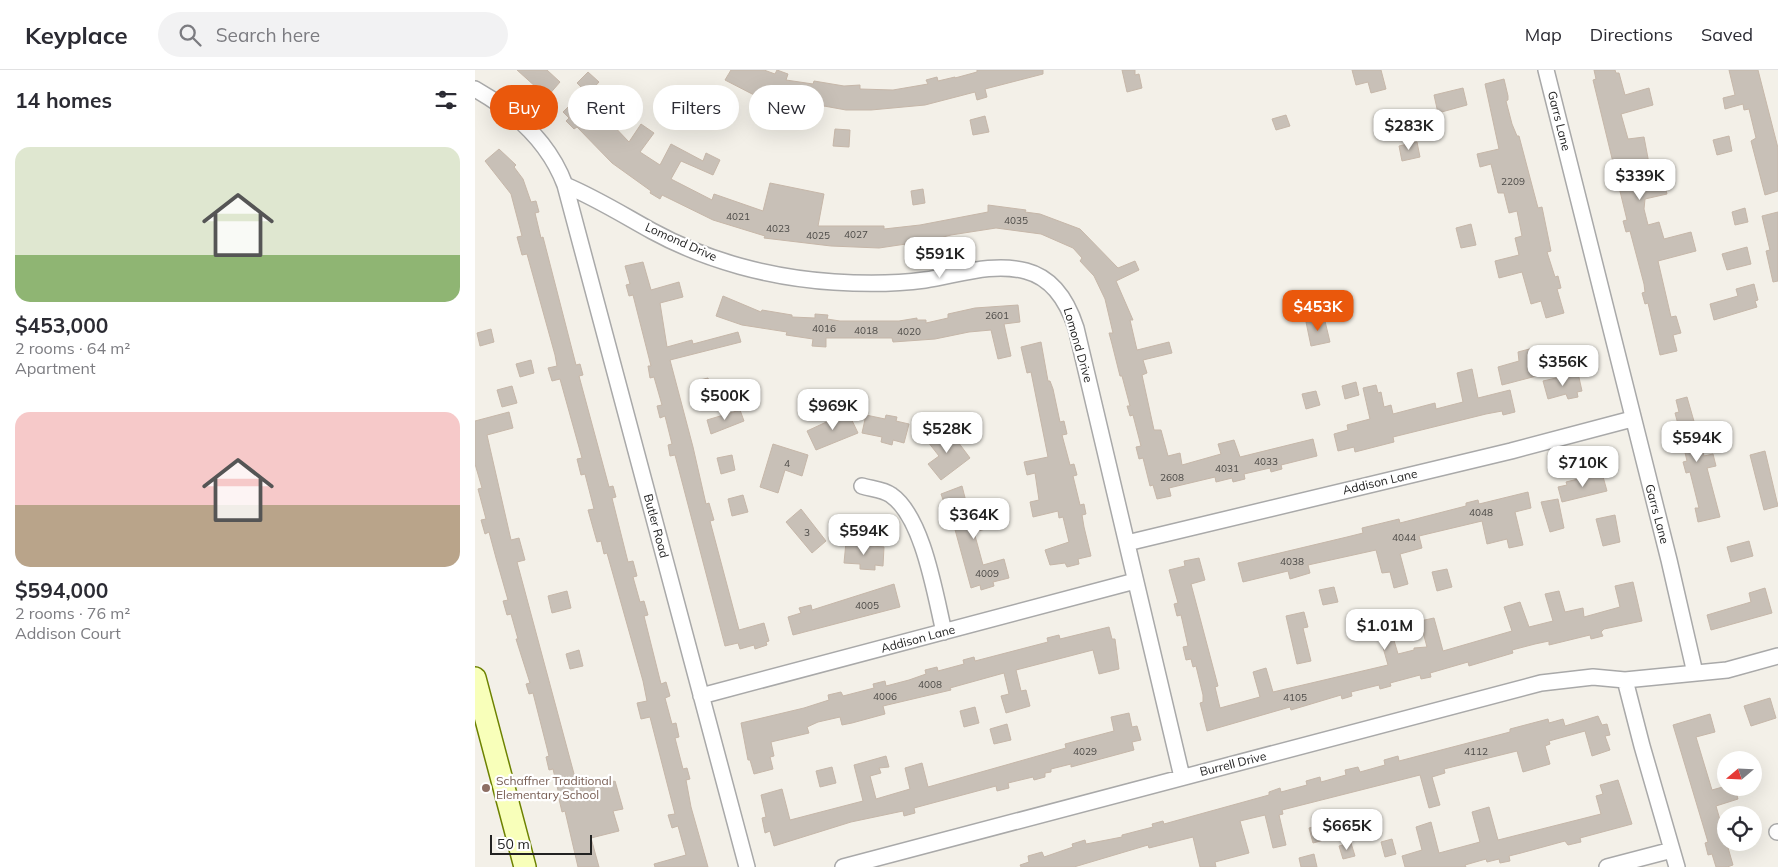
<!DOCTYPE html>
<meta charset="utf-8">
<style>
:root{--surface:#fff;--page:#f2f2f3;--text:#2b2b33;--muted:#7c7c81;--line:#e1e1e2;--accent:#ea580c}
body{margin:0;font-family:Mulish,sans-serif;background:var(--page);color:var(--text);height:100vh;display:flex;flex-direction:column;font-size:19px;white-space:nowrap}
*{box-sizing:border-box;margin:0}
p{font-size:16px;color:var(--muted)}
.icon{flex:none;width:28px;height:28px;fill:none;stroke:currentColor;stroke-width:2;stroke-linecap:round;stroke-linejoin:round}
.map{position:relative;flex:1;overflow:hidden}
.sheet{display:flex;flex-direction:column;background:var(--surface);width:475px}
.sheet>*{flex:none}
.hud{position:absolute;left:15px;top:15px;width:475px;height:45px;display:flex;gap:10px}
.needle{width:32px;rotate:251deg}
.tools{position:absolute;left:1242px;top:681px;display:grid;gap:10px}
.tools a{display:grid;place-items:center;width:45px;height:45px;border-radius:50%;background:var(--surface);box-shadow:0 5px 20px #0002;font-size:25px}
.scale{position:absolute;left:15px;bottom:12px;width:102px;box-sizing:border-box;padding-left:5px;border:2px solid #222;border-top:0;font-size:14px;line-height:18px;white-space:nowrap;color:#222;-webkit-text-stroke:4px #fff;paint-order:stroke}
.price{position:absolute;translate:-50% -42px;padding:0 11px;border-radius:10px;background:#fff;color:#222;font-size:16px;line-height:32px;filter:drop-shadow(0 1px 2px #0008)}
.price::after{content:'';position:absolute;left:50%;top:30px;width:15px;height:11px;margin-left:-8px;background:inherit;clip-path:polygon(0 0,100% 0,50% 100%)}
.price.on{background:var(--accent);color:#fff}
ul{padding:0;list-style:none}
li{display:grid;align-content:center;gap:10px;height:265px;padding:0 15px}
li span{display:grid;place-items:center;height:155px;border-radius:15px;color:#555}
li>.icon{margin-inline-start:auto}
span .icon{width:90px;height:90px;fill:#fffc;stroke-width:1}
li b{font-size:21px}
h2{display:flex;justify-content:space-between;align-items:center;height:60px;padding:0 15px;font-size:21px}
.chip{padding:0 18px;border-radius:22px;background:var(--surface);box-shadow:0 5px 20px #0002;font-size:18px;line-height:45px}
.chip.on{background:var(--accent);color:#fff}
header{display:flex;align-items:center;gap:30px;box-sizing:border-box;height:70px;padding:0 25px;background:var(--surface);border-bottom:1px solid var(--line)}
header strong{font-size:24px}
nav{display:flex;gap:28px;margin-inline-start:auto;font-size:18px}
.search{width:350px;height:45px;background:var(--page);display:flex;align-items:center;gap:12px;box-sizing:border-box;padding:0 18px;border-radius:28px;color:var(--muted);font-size:19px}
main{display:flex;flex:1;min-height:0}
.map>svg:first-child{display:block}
.building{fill:#c8c0b7;stroke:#c6b7a9}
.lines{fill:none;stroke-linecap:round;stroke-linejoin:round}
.street-casing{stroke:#a9a9a9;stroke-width:18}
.secondary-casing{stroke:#6d8200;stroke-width:24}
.street{stroke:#fff;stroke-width:15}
.secondary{stroke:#f8ffba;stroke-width:21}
.education-dot{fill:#8d6e63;stroke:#fff;stroke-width:2}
.labels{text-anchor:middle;stroke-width:4.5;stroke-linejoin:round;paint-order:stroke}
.number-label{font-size:10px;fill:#4c4a47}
.street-label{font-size:12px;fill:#222;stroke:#fff}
.education-label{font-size:12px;fill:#785e54;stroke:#fff;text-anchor:start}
</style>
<header>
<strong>Keyplace</strong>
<div class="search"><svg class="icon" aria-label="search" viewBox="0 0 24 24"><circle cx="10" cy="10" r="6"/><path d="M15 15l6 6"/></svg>Search here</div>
<nav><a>Map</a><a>Directions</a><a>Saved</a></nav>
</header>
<main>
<section class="sheet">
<h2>14 homes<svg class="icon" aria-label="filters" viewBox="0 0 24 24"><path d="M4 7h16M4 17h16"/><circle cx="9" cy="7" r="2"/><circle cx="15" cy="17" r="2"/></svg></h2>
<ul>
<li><span style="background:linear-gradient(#dfe7d0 70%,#8fb573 0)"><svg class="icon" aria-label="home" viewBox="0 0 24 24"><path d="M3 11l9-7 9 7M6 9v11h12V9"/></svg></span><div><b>$453,000</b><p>2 rooms · 64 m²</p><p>Apartment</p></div></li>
<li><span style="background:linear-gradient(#f6c9c9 60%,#b9a48a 0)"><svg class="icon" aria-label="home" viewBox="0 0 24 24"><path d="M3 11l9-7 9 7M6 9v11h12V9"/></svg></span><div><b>$594,000</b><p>2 rooms · 76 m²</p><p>Addison Court</p></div></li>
</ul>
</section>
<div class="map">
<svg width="1303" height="797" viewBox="0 0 1303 797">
<rect width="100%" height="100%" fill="#f3f0e8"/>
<path class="building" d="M42,0H72L85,12L72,27Z
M256,0H289L300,4L302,0L313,4L311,10L338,14L339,11L369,16L385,15V19L418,20L453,14L451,10L462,7L463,11L480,7V8L502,2V0H568V4L510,19L512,27L502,30L500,22L450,35L396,40H371L349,36L348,39H336L337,33L321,30L286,18L283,27L250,10Z
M647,0H660V5L664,4L667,18L652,22Z
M877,0H906L911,19L896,23L893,12L881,15Z
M1119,0H1140L1141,3H1144L1150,25L1174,18L1178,35L1146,44L1153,69L1169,67L1178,115L1189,113L1192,124L1170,129L1169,139L1173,155L1184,152L1189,169L1216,162L1221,181L1183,191L1196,247L1201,246L1206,263L1198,265L1202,281L1185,285L1173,233L1170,234L1167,223L1170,222L1169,214L1155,161L1151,162L1148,151L1152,150L1118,10L1121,9Z
M1254,0H1283L1303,78V121L1290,125L1276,71L1281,68L1274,39L1269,40L1268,34L1250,39L1248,28L1260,25Z
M113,2L124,12L113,24L102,13Z
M1029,9L1033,26V30L1031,31L1037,54L1042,66H1044L1063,138L1067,137L1076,181L1072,182L1080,207L1083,206L1086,218L1082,219L1089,243L1071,248L1066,231L1056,234L1047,202L1024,208L1020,191L1044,185L1040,168L1047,166L1042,141L1034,143L1029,123H1023L1016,94L1005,97L1002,84L1024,79L1010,14Z
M988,18L992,35L963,43L959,25Z
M102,28L127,55L133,50L154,72L166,54L179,63L165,82L185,95L196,74L228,91L231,83L245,90L238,105L206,91L196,109L237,130L239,124L288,141L295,113L349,124L343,156H409V159L445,155L513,142V135L551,140L550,142L565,144L605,159L643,198L660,191L664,200L641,211L658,250H655L662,280L694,272L697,283L668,290L672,303L667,305L679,360H686L693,386L705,383L707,395L746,384L743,374L759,370L765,387L838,369L842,386L806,395L807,399L796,402L795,398L769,404L770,409L758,412L757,408L741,412L740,407L694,418L696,426L682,429L678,415L675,416L668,388L664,389L661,377L666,376L658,345L655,346L652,336H655L647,306H645L637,274L634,263H638L630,229L619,206L605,191L607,188L598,178L566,164L521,158L476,165L468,167L469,172L458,174V170L404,178L356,176L289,168L290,166L238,150L187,125L185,129L175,123L176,121L137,93L102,57L99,59L91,51L94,48L88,42Z
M811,45L815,56L801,60L797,49Z
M510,46L514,62L498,65L495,50Z
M360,59L375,60L374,77L358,76Z
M1254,66L1257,81L1242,85L1238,70Z
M942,72L945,87L927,91L924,76Z
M24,79L41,95L39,97L48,109L56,132L61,131L64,142L60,143L66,168L68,167L101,295L105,294L108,305L104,306L134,417L138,416L141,427L137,428L153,492L158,491L162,506L158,507L165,532L169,531L173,545L169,546L186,614L191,612L195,626L190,628L197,654L201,653L204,667L200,668L208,699L212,698L215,709L211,710L216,737L233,797H180L179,794L211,785L203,756L197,758L193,745L200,744L175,647L166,649L162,633L172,631L168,611L132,483L129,484L126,471L122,472L113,440L119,439L110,404L106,405L102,389L107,388L85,309L77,311L73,298L82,296L80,285L52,184L47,185L42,167L47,166L36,124L10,91Z
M448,119L450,133L438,135L436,121Z
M1270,138L1273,152L1260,155L1257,142Z
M1303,142V211L1298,212L1291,181L1295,180L1287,146Z
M996,154L1001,175L986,178L981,158Z
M1272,177L1276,194L1252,200L1247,184Z
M168,192L176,220L204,212L208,227L185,233L192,277L217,270L218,274L263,262L266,272L195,290L218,377L231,434L234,433L239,450L235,451L264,560L289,553L294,571L291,572L292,575L280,579L279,575L265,579L263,573L250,576L200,385L195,386L193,375L197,374L190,346L185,348L182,336L187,335L179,307L175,308L173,296H176L158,225L154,226L151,215L155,214L150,196Z
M1279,214L1283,230L1280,231L1282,237L1239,250L1235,234L1263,226L1261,219Z
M248,226L286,242L287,240L317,245V247L340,248V244L353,245L352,249L365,251H424L442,248V250H451V253L473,248V244L500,238L543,235L545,252L529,254L536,286L523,289L516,260L494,262L460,269L418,272L417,268H351V277L337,276L338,269L311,265L312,262L267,255L241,246Z
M849,247L855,272L836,276L831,252Z
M16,259L19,272L5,276L2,263Z
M566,272L573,311H575L578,319L585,352L589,351L592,364L587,365L595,395L599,394L602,405L598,406L605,435L609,434L611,444L607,445L609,457L616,486L603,489L604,494L592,497L590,493L575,495L570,480L594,472L588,447L584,448L583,441L558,447L555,432L564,430L560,403L552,405L549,392L573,387L556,302L552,303L546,277Z
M1062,277L1063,282L1067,281L1073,303L1027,315L1023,297L1044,291L1043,282Z
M56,290L59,303L45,307L41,294Z
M997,299L1003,328L1035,320L1040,342L1028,345L1027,341L1011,344L918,367L919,372L880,382L879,377L863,381L859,364L873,360L872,355L895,349L888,318L901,315L903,323L906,322L909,337L916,335L918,344L960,333L961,339L988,332L982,303Z
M1103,303L1107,321L1102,322L1103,327L1093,329L1091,324L1073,329L1068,311Z
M233,308L237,323L225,326L221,311Z
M881,312L884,325L870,329L867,316Z
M37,316L42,333L27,337L22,320Z
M841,321L845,335L831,339L827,324Z
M1212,327L1229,386L1238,384L1241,396L1232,398L1245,447L1223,452L1220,438H1224L1215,402L1211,403L1208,392L1212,391L1207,370L1203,371L1200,359L1204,358L1200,343L1204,342L1201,330Z
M265,340L269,351L236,364L232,350Z
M34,342L38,358L12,365L36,470L44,468L50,490L42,492L102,715L137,707L138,712L140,711L148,739L138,741L144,761L116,768L124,797H103L90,741L87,742L84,729H85L78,699L74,700L71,687L74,686L58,623L54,624L51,614L55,613L41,569H43L36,544L32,545L28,531L33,530L21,488L14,462L10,464L6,450L11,449L3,419L7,418L0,394V351Z
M373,342L383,363L341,380L332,361Z
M391,345L410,349L411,345L422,347L421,351L434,354L429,373L418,370L417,375L406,372L407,367L387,363Z
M469,360L470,362L474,360L495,388L466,410L453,394L464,386L453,372Z
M298,374L333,385L327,406L310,400L303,423L285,417Z
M1290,381L1303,436L1289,440L1275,385Z
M257,385L260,400L246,404L242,388Z
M1127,403L1132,421L1087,432L1083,417L1092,415L1091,412Z
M487,416L495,447L522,440L526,455L499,462L508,495L529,489L534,508L518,512L519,516L506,520L505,515L496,518L473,434L470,435L466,424Z
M1053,422L1056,438L1040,442L1048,475L1034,478L1032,469L1012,474L1007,451L944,466L947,478L925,484L933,514L919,518L915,502L907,503L901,480L833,495L835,503L815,509L813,501L768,512L763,493L872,467L888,463L887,458L924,449L925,453L991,436V433L1003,430L1004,434Z
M268,425L273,442L257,446L253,429Z
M1083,429L1089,458L1075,462L1066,432Z
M326,439L351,471L337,483L311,452Z
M1140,445L1145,472L1128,476L1121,449Z
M1274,471L1278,486L1256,492L1252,477Z
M371,472L384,473V475L409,477L408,496L400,495V500L385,499V494L369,493Z
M724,488L730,510L716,514L743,616L740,617L745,638L785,627L778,602L791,598L798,622L913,595L903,560L915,557L923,584L939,580V578L952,577L945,551L959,548L968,581L1037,561L1029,537L1045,532L1054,557L1078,551L1070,524L1084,521L1090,542L1108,538L1109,547L1145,537L1140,516L1158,512L1167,551L1129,559L1126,562L1128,566L1116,569L1115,565L1074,575V571L1060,574L1037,580L1038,583L994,596L993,592L955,603L956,607L946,609L945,605L915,613L916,616L905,619L904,615L876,622L877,626L867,629L866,625L816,640L815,637L732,661L725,633L728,632V625L721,596L718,597L716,589L711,590L708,577L713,576L706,545L702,546L699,534L703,533L694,500L710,496L709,491Z
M972,499L977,517L962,521L957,502Z
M419,514L425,537L318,565L313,547L326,543L324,538L336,535L337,540Z
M859,517L863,532L848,535L844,520Z
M1290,518L1297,543L1236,560L1232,545L1276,532L1274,523Z
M92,521L96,538L77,543L73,526Z
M829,542L833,557L828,558L836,591L822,594L811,546Z
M634,557L637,569H640L644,599L624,604L618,580L541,600L546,621L551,620L555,636L531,643L526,626L534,624L529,603L475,618L476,620L408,636L410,644L377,653L367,655L365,647L343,652L332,657L334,663L296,672L299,686L295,687L298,699L279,704L275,690H273L266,653L329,638L354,630L353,625L366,622L368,626L399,618L398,614L410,611L411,616L434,610L451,604L450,600L462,597L463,601L489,594L488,590L499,587L500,591L573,572L572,568L584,565L585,569Z
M104,580L108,596L95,599L91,584Z
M1295,628L1301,648L1276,656L1269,636Z
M500,637L504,653L489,657L485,641Z
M654,643L657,657L662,656L666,670L657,672L659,680L596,697V694L576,699V702L570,703V707L559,710L558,707L533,713L534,718L522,721L521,716L439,738L440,743L429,746L428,741L376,752L299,776L295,761L290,763L287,748L291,747L286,725L307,719L315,750L388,731L379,695L411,686L414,697L404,698L406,703L395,706L401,729L435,719L430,698L447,693L453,717L591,678L590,674L639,661L636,647Z
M1235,644L1240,662L1221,667L1237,720L1251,716L1260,718L1263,729L1241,736L1258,795L1252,797H1241L1237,784L1233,785L1230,773L1233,772L1198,655Z
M1123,646L1127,655L1132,654L1135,665L1130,666L1135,680L1117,686L1110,661L1074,671L1075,674L1070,676L1075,694L1048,702L1042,681L969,699L970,703L957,707L965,735L954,738L945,705L807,740L808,744L804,745L811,775L798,778L790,745L765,751L774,783L740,792L741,797H725L718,767L674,778L673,775L599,797H546L545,795L554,792L553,786L567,782L569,787L598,777L597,774L610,770L611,774L647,767V765L678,757L677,754L688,751L689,754L794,725V722L805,718L806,722L832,715L831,711L845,707L846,712L871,705L870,700L883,697L885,702L910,695L909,690L923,686L924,691L1035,662V659L1073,649L1074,653L1088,649L1090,656Z
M532,654L536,670L519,674L515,659Z
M357,697L361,713L345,717L341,701Z
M1143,710L1157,754L1105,768L1106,772L1093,775L1090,771L1046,783L1034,786L1035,791L1025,793L1024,789L1012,792L1011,789L990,795L991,797H930L927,786L947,780L941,757L956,752L964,783L1005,772L997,742L1014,737L1023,770L1126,744L1121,726L1128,724L1125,715Z
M849,754L853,769L838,773L834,758Z
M917,769L921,784L910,787L906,772Z
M876,773L880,786L868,789L864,776Z
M839,784L842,797H826L824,788Z"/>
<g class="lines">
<defs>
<path id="street" d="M1071,0L1194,490L1220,603
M0,19C39,41 74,72 90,115C121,128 148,145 177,161C232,191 296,208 359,212C389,214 420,214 450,210C483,205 517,192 551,201C578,208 593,233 601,258L707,707
M90,115L272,797
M387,416C397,419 408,419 416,425C448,447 460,524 469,562
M652,473L1036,381L1157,349
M1150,610L1167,676L1202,797
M226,626L660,511
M1302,762H1303
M368,797L1066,613L1118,607L1150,610L1252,600L1303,586
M1132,797L1197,780"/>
<path id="secondary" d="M0,608L50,797"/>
</defs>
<use href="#street" class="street-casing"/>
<use href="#secondary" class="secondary-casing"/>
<use href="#street" class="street"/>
<use href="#secondary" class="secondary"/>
</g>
<circle class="education-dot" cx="11" cy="718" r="5"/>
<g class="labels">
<g class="number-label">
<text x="1038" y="115">2209</text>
<text x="263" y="150">4021</text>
<text x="541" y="154">4035</text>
<text x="303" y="162">4023</text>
<text x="381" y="168">4027</text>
<text x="343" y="169">4025</text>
<text x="522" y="249">2601</text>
<text x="349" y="262">4016</text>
<text x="391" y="264">4018</text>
<text x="434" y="265">4020</text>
<text x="791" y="395">4033</text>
<text x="312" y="397">4</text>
<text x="752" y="402">4031</text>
<text x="697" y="411">2608</text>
<text x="1006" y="446">4048</text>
<text x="332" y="466">3</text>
<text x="929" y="471">4044</text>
<text x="817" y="495">4038</text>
<text x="512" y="507">4009</text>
<text x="392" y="539">4005</text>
<text x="455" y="618">4008</text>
<text x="410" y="630">4006</text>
<text x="820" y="631">4105</text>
<text x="610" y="685">4029</text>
<text x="1001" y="685">4112</text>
</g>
<g class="street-label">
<text transform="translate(1084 51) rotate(76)" y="4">Garrs Lane</text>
<text transform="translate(206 172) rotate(24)" y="4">Lomond Drive</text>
<text transform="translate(603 275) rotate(74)" y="4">Lomond Drive</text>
<text transform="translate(905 412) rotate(-13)" y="4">Addison Lane</text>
<text transform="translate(1182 444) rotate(75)" y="4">Garrs Lane</text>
<text transform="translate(181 456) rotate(75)" y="4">Butler Road</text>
<text transform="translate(443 569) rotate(-15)" y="4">Addison Lane</text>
<text transform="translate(758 694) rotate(-14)" y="4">Burrell Drive</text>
</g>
<g class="education-label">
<text x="21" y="715">Schaffner Traditional<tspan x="21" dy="14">Elementary School</tspan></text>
</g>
</g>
</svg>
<div class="tools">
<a><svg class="needle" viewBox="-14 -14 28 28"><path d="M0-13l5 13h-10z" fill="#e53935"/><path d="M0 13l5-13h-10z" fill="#7c7c81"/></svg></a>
<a><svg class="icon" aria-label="locate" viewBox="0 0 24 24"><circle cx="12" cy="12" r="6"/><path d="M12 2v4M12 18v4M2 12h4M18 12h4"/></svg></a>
</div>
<div class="scale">50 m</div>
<b class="price" style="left:934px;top:81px">$283K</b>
<b class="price" style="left:1165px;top:131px">$339K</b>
<b class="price" style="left:465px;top:209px">$591K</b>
<b class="price on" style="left:843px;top:262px">$453K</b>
<b class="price" style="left:1088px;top:317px">$356K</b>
<b class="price" style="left:250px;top:351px">$500K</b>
<b class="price" style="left:358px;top:361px">$969K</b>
<b class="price" style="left:472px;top:384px">$528K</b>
<b class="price" style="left:1222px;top:393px">$594K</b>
<b class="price" style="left:1108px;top:418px">$710K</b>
<b class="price" style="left:499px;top:470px">$364K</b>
<b class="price" style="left:389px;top:486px">$594K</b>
<b class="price" style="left:910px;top:581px">$1.01M</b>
<b class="price" style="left:872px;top:781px">$665K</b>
<div class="hud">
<a class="chip on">Buy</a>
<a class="chip">Rent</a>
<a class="chip">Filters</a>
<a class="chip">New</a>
</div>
</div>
</main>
